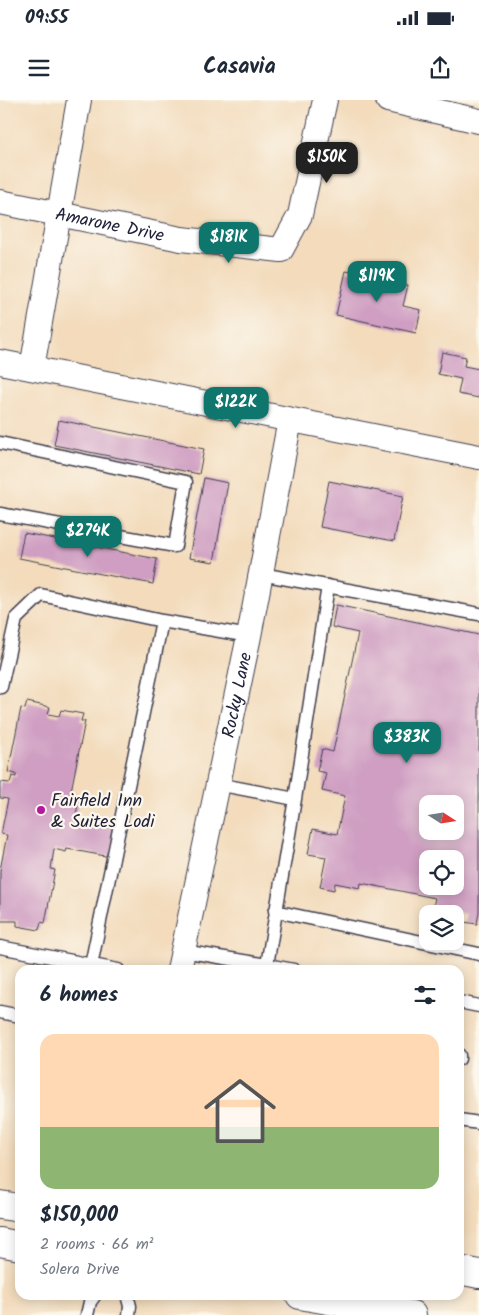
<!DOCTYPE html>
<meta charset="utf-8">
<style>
:root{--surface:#fff;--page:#f2f2f3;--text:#1f2937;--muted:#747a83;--line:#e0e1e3;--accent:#0f766e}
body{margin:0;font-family:Kalam,sans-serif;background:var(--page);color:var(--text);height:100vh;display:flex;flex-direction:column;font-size:19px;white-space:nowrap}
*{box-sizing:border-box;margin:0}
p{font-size:16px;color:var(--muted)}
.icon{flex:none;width:28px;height:28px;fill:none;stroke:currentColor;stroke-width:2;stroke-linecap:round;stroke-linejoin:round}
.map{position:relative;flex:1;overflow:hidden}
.sheet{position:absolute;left:15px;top:865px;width:449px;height:335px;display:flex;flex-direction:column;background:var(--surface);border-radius:15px;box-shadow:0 2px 12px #0003}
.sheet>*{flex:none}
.needle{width:32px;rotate:102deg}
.fabs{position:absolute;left:419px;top:695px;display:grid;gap:10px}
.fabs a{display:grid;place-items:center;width:45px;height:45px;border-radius:10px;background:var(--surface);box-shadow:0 2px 12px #0003;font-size:25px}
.price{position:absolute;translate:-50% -42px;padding:0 11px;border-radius:10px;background:var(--accent);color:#fff;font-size:16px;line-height:32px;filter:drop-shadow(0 1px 2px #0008)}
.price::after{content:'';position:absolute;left:50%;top:30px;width:15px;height:11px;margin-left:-8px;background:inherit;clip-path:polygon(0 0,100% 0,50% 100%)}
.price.selected{background:#222;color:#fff}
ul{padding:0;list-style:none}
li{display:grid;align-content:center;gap:10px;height:265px;padding:0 25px}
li+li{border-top:1px solid var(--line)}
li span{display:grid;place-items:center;height:155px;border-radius:15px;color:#555}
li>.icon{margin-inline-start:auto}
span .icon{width:90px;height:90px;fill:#fffc;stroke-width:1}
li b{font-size:21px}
h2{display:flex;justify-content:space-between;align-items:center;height:60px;padding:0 25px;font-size:21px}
.status{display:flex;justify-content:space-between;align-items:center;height:35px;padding:0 25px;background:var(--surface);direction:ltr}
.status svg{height:14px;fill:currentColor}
header{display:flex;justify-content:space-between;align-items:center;height:65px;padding:0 25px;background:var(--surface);font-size:22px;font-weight:800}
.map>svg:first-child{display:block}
.building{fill:#cf9ec2;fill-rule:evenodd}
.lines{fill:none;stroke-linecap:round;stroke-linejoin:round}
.service-casing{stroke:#413e4e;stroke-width:15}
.minor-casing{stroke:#413e4e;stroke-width:26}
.tertiary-casing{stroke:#413e4e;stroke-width:30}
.service{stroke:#fff;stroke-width:12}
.minor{stroke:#fff;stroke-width:24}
.tertiary{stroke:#fff;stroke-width:28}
.poi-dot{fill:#b5179e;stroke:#fbf7ec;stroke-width:2}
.labels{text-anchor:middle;stroke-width:4.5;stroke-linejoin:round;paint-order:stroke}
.street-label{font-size:18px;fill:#22223b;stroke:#fbf7ec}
.poi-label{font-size:18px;fill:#22223b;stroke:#fbf7ec;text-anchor:start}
</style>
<div class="status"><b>09:55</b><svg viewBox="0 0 49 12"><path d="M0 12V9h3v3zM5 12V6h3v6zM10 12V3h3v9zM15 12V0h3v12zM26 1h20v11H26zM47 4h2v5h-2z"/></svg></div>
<header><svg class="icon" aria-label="menu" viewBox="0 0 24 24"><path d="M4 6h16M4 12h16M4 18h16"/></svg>Casavia<svg class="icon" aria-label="share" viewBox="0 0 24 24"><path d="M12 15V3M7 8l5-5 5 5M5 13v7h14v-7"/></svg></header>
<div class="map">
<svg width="479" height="1215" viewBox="0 0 479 1215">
<rect width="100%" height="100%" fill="#fbf7ec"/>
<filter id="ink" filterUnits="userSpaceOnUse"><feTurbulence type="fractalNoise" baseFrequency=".02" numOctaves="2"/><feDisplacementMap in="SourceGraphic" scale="10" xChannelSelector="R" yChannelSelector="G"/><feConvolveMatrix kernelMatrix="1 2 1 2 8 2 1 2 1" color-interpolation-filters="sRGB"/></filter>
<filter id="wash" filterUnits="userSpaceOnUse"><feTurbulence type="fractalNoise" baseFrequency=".0096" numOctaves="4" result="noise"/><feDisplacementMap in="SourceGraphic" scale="20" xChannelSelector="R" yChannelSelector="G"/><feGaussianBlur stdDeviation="1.12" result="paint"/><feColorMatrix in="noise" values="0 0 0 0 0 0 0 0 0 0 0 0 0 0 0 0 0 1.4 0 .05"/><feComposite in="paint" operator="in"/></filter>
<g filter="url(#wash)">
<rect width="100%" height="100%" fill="#f3dbbc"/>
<g id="blocks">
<path class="building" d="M346,171L408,185L403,206L421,210L416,233L336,215Z
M442,252L466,257L464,266L479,269V298L458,294L461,279L438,274Z
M59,320L204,349L199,374L54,345Z
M204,378L228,383L214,462L189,458Z
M329,381L403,396L394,441L320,427Z
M24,433L157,459L153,484L19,458Z
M336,505L479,535V812L477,824L464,822L466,814L433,807L435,798L361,783L360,788L335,783L334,790L320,787L326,757L308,754L313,729L337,734L345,696L322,691L326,673L317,671L322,649L333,652L358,533L332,527ZM428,704H455V731H428ZM428,759H455V786H428Z
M27,602L50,607L48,614L59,616L61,610L83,614L81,621H85L71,691L79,698L75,721L116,729L111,757L67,749L66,752L54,749L51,769L55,770L45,823L41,822L39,830L17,826V821H0V770L7,735L1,734L8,699L0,698V682L10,683L12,676L16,677V674L8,672L21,608L25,609Z"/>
</g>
</g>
<g filter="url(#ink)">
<use href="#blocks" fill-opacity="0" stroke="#413e4e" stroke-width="1"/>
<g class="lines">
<defs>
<path id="service" d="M0,343L186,382L175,446L0,414
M261,474L479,514
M1,587L16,519L41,495L162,521L249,536
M295,699L328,486
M275,811L479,854
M0,847L118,870
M183,851L267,865L295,699L217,684
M267,865L294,870
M90,870L162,521
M459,902L479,906
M0,912L20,916
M459,955V959
M459,1020L479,1023
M127,1195L130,1206L129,1215
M87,1215L90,1202L95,1195"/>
<g id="minor">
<path d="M388,0L479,21"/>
<path id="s1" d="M0,102L181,139L281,150L300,115L325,0"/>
<path d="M0,262L479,357"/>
<path d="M32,268L79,0"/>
<path id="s2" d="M179,870L249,536L290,320"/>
</g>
<path id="tertiary" d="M0,1105L20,1108
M0,1142L20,1146
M459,1170L479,1174
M300,1195L412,1215"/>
</defs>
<use href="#service" class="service-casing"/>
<use href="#minor" class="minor-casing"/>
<use href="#tertiary" class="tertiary-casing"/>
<use href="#service" class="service"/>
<use href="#minor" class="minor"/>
<use href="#tertiary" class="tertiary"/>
</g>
</g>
<circle class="poi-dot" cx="41" cy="710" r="5"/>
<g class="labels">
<g class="street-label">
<text dy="6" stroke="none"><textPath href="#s1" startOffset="112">Amarone Drive</textPath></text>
<text dy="6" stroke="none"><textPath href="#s2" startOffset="281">Rocky Lane</textPath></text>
</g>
<g class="poi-label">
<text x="51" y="706">Fairfield Inn<tspan x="51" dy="21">&amp; Suites Lodi</tspan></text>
</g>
</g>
</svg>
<div class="fabs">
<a><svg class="needle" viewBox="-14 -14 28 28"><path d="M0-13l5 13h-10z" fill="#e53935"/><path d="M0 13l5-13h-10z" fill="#747a83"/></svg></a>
<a><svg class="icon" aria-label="locate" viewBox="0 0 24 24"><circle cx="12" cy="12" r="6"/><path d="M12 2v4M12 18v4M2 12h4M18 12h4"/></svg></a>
<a><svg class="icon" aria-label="layers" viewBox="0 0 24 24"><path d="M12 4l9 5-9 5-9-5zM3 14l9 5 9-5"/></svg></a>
</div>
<b class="price selected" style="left:327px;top:84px">$150K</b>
<b class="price" style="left:229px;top:164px">$181K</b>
<b class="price" style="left:377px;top:203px">$119K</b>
<b class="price" style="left:236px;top:329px">$122K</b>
<b class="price" style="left:88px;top:458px">$274K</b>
<b class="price" style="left:407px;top:664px">$383K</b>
<section class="sheet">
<h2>6 homes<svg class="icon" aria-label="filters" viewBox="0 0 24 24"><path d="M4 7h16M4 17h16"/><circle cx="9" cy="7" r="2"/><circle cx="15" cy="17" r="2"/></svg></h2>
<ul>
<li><span style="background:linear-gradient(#ffd9b3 60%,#8fb573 0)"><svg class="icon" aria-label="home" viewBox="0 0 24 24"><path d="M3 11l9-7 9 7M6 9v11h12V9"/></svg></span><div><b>$150,000</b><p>2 rooms · 66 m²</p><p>Solera Drive</p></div></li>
</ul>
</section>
</div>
